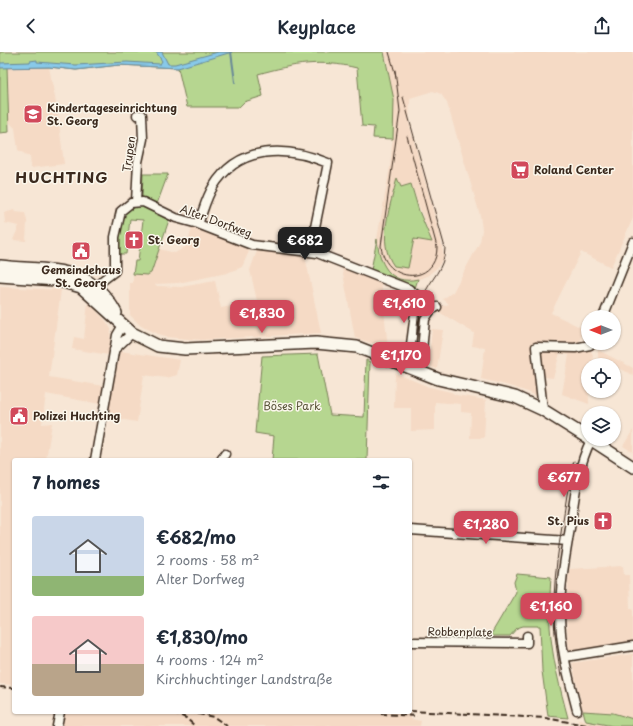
<!DOCTYPE html>
<meta charset="utf-8">
<style>
:root{--surface:#fff;--page:#f6f6f7;--text:#1f2937;--muted:#747a83;--accent:#d1495b}
body{margin:0;font-family:"Playpen Sans",sans-serif;background:var(--page);color:var(--text);height:100vh;display:flex;flex-direction:column;font-size:15px;white-space:nowrap}
*{box-sizing:border-box;margin:0}
p{font-size:13px;color:var(--muted)}
.icon{flex:none;width:22px;height:22px;fill:none;stroke:currentColor;stroke-width:2;stroke-linecap:round;stroke-linejoin:round}
.map{position:relative;flex:1;overflow:hidden}
.drawer{position:absolute;left:12px;top:406px;width:400px;height:256px;display:flex;flex-direction:column;background:var(--surface);border-radius:4px;box-shadow:0 1px 3px #0004}
.drawer>*{flex:none}
.needle{width:26px;rotate:270deg}
.tools{position:absolute;left:581px;top:258px;display:grid;gap:8px}
.tools a{display:grid;place-items:center;width:40px;height:40px;border-radius:50%;background:var(--surface);box-shadow:0 1px 3px #0004;font-size:20px}
.price{position:absolute;translate:-50% -34px;padding:0 9px;border-radius:8px;background:var(--accent);color:#fff;font-size:13px;line-height:26px;filter:drop-shadow(0 1px 2px #0008)}
.price::after{content:'';position:absolute;left:50%;top:24px;width:12px;height:9px;margin-left:-6px;background:inherit;clip-path:polygon(0 0,100% 0,50% 100%)}
.price.selected{background:#222;color:#fff}
ul{padding:0;list-style:none}
li{display:flex;align-items:center;gap:12px;height:100px;padding:0 20px}
li span{display:grid;place-items:center;flex:none;width:112px;height:80px;border-radius:4px;color:#555}
li>.icon{margin-inline-start:auto}
span .icon{width:48px;height:48px;fill:#fffc;stroke-width:1}
li b{font-size:17px}
h2{display:flex;justify-content:space-between;align-items:center;height:48px;padding:0 20px;font-size:17px}
header{display:flex;justify-content:space-between;align-items:center;height:52px;padding:0 20px;background:var(--surface);font-size:18px;font-weight:600}
.map>svg:first-child{display:block}
.built{fill:#f5dac5;fill-rule:evenodd}
.green{fill:#b6d690;stroke:#788057}
.water{fill:#88c9e9;stroke:#698998}
.lines{fill:none;stroke-linecap:round;stroke-linejoin:round}
.stream{stroke:#698998;stroke-width:2}
.minor-casing{stroke:#3b2a1e;stroke-width:11}
.secondary-casing{stroke:#3b2a1e;stroke-width:14}
.minor{stroke:#fbf7ec;stroke-width:8}
.secondary{stroke:#fbf7ec;stroke-width:11}
.tram{stroke:#3b2a1e;stroke-width:1}
.rail{stroke:#3b2a1e;stroke-width:2;stroke-dasharray:6 3;stroke-linecap:butt}
.labels{text-anchor:middle;stroke-width:3;stroke-linejoin:round;paint-order:stroke}
.poi-label{font-size:11px;font-weight:bold;fill:#3b2a1e;stroke:#fbf7ec;text-anchor:start}
.street-label{font-size:11px;fill:#3b2a1e;stroke:#fbf7ec}
.park-label{font-size:11px;fill:#5a553a;stroke:#fbf7ec}
.district-label{font-size:15px;font-weight:bold;letter-spacing:1px;fill:#3b2a1e;stroke:#fbf7ec}
</style>
<header><svg class="icon" aria-label="back" viewBox="0 0 24 24"><path d="M15 5l-7 7 7 7"/></svg>Keyplace<svg class="icon" aria-label="share" viewBox="0 0 24 24"><path d="M12 15V3M7 8l5-5 5 5M5 13v7h14v-7"/></svg></header>
<div class="map">
<svg width="633" height="674" viewBox="0 0 633 674">
<rect width="100%" height="100%" fill="#f7e6d5"/>
<filter id="ink" filterUnits="userSpaceOnUse"><feTurbulence type="fractalNoise" baseFrequency=".025" numOctaves="2"/><feDisplacementMap in="SourceGraphic" scale="8" xChannelSelector="R" yChannelSelector="G"/><feConvolveMatrix kernelMatrix="1 2 1 2 8 2 1 2 1" color-interpolation-filters="sRGB"/></filter>
<g filter="url(#ink)">
<path class="built" d="M384,0H633V166L611,215L581,200L551,261L584,277L579,290L580,295L589,296L593,303L592,313H588L589,352L562,342L569,303L560,301L553,326L545,325L548,350L528,340L506,333L481,327L485,296L472,294L474,281L439,260L437,256L449,252L443,247L453,240L480,190L482,178L480,163L447,51L441,42L433,39L410,46L409,71L440,183L444,205L438,215L427,224L416,228H406L393,223L383,213L379,201L377,187L390,115L393,83L388,11ZM397,127L401,135L411,132L432,190L414,186L408,216Z
M7,15H49L57,56L64,112L31,116L30,105L18,98L15,76L8,69Z
M14,158L15,160L25,161L27,169L26,189L13,188L19,174L5,171L4,161Z
M192,176L251,195L242,215L227,221L178,231L155,232L157,234L181,235L215,229L221,256L257,249L250,218L257,199L305,204L321,281L202,288L165,285L141,274L130,263V231H133V222H147L151,221L159,197L175,201L187,194Z
M342,216L381,230L388,296L355,286Z
M0,235L61,238L49,325L103,334L100,352L46,342L42,372L52,371L46,408H14V633L0,632Z
M88,250L106,269L111,277L109,303L72,297L74,285L84,287Z
M432,277L443,278L437,317L428,314Z
M598,298L633,316V323L598,306Z
M120,299L180,308L177,323L167,326L144,323L137,370L107,365Z
M395,321L429,335L451,340L456,343L486,348L484,386H470L471,361L461,360V352L435,350V378L411,379V356H394Z
M633,378V400L623,394Z
M623,514L624,523H629L630,557H633V589L569,599L566,565L569,517Z
M633,602V667L613,661L583,659L572,611Z
M65,660H397L411,661V667L421,669L420,674H62Z
M578,668L608,673L613,674H580Z"/>
<path class="green" d="M0,0H384L394,48L393,87L373,86L374,75L362,74L357,16C320,7 294,12 258,22L263,44L244,50L239,55H187L178,16L119,13L76,18L49,15H7L9,80L0,81Z
M143,122H168L157,152L142,147Z
M397,126L401,135L411,132L419,159L432,190L414,187L408,216L394,214C376,190 391,152 397,126Z
M134,154H142L169,168L151,221L147,223L133,222L135,209H138L143,168L130,167L126,202H118C118,187 117,159 134,154Z
M377,187C379,210 389,234 418,227L415,236L371,218Z
M318,302L330,363L364,365L366,308L370,310L367,408H272L274,384L255,381L262,304Z
M517,522L551,525C550,541 549,558 550,575C552,606 560,636 568,666L548,664L542,619L540,574H523L517,576L510,584H490L516,540L514,530Z
M583,659L613,661L633,667V674H613L586,669Z"/>
<path class="water" d="M156,0H162L168,12H175L218,0H232L178,16L119,13L76,18L49,15L0,16V11L30,10V9L37,8V10L76,13L127,10L160,12L162,9Z"/>
<g class="lines">
<path class="stream" d="M231,0L235,30"/>
<defs>
<path id="minor" d="M136,150L138,110L143,87L142,63H137
M198,172C203,160 206,146 213,135C239,92 287,94 328,111L310,200
M93,240L103,228L115,219V185L121,159L131,151L143,150L176,166L198,172L252,193L317,201L409,237L419,245
M603,265L633,190
M114,298L132,281
M394,309L401,308L410,300L415,261
M420,320L425,267L431,258L437,255
M543,358L536,295L575,296L590,293L591,291
M95,408L117,283L123,273
M221,408L225,402
M410,478L568,489
M410,590L527,591V584
M565,605L633,594
M577,658C569,627 560,595 560,562C560,531 566,501 571,470C575,442 578,414 591,388
M57,674L60,660"/>
<path id="secondary" d="M0,214C48,220 89,210 116,261
M0,224L56,228L81,235L132,281L158,294L185,297L316,291L357,295L438,327L515,345L543,358L588,386
M590,387L633,415"/>
</defs>
<use href="#minor" class="minor-casing"/>
<use href="#secondary" class="secondary-casing"/>
<use href="#minor" class="minor"/>
<use href="#secondary" class="secondary"/>
<path class="tram" d="M389,0L396,24
M395,18L400,59L381,194C385,232 437,234 437,195L407,84
M403,45L445,196C445,217 430,227 423,245C416,263 417,282 416,300
M561,625C558,604 554,583 554,561C553,515 564,468 570,422L574,409"/>
<path class="rail" d="M0,635L14,636
M410,659L545,666L593,674
M173,660L186,666L195,674
M189,660L214,665L227,674
M381,662L417,664"/>
</g>
</g>
<defs>
<symbol id="school-square" viewBox="-11 -11 22 22"><rect x="-9" y="-9" width="18" height="18" rx="4" fill="#d1495b" stroke="#fbf7ec"/><path d="M0-5L7-2L0 1L-7-2ZM-4 1L0 2.5L4 1V4Q0 6-4 4Z" fill="#fff"/></symbol>
<symbol id="supermarket-square" viewBox="-11 -11 22 22"><rect x="-9" y="-9" width="18" height="18" rx="4" fill="#d1495b" stroke="#fbf7ec"/><path d="M-6-5.5h2.5l.6 2H6L4.5 2H-2.5L-4.4-4H-6ZM-1.5 3.2a1.3 1.3 0 1 0 .1 0ZM3 3.2a1.3 1.3 0 1 0 .1 0Z" fill="#fff"/></symbol>
<symbol id="church-square" viewBox="-11 -11 22 22"><rect x="-9" y="-9" width="18" height="18" rx="4" fill="#d1495b" stroke="#fbf7ec"/><path d="M-1.2-6h2.4v3.5h3.3v2.4h-3.3V6h-2.4V-.1h-3.3v-2.4h3.3Z" fill="#fff"/></symbol>
<symbol id="civic-square" viewBox="-11 -11 22 22"><rect x="-9" y="-9" width="18" height="18" rx="4" fill="#d1495b" stroke="#fbf7ec"/><path d="M-.6-6.5H3V-4.5H.6V-3L4-1V1h2V6H-6V1h2V-1L-.6-3ZM-1.2 2.5V6h2.4V2.5Z" fill="#fff"/></symbol>
</defs>
<g fill-rule="evenodd">
<use href="#school-square" x="22" y="51" width="22" height="22"/>
<use href="#supermarket-square" x="509" y="107" width="22" height="22"/>
<use href="#church-square" x="123" y="177" width="22" height="22"/>
<use href="#civic-square" x="70" y="188" width="22" height="22"/>
<use href="#civic-square" x="8" y="353" width="22" height="22"/>
<use href="#church-square" x="592" y="458" width="22" height="22"/>
</g>
<g class="labels">
<g class="poi-label">
<text x="47" y="60">Kindertageseinrichtung<tspan x="47" dy="13">St. Georg</tspan></text>
<text x="534" y="122">Roland Center</text>
<text x="148" y="192">St. Georg</text>
<text x="81" y="222" text-anchor="middle">Gemeindehaus<tspan x="81" dy="13">St. Georg</tspan></text>
<text x="33" y="368">Polizei Huchting</text>
<text x="589" y="473" text-anchor="end">St. Pius</text>
</g>
<g class="street-label">
<text transform="translate(129 102) rotate(-82)" y="4">Trupen</text>
<text transform="translate(216 169) rotate(20)" y="4">Alter Dorfweg</text>
<text transform="translate(460 580) rotate(1)" y="4">Robbenplate</text>
</g>
<g class="park-label">
<text x="292" y="358">Böses Park</text>
</g>
<g class="district-label">
<text x="62" y="131">HUCHTING</text>
</g>
</g>
</svg>
<div class="tools">
<a><svg class="needle" viewBox="-14 -14 28 28"><path d="M0-13l5 13h-10z" fill="#e53935"/><path d="M0 13l5-13h-10z" fill="#747a83"/></svg></a>
<a><svg class="icon" aria-label="locate" viewBox="0 0 24 24"><circle cx="12" cy="12" r="6"/><path d="M12 2v4M12 18v4M2 12h4M18 12h4"/></svg></a>
<a><svg class="icon" aria-label="layers" viewBox="0 0 24 24"><path d="M12 4l9 5-9 5-9-5zM3 14l9 5 9-5"/></svg></a>
</div>
<b class="price selected" style="left:305px;top:209px">€682</b>
<b class="price" style="left:404px;top:272px">€1,610</b>
<b class="price" style="left:262px;top:282px">€1,830</b>
<b class="price" style="left:401px;top:324px">€1,170</b>
<b class="price" style="left:564px;top:446px">€677</b>
<b class="price" style="left:486px;top:493px">€1,280</b>
<b class="price" style="left:551px;top:575px">€1,160</b>
<section class="drawer">
<h2>7 homes<svg class="icon" aria-label="filters" viewBox="0 0 24 24"><path d="M4 7h16M4 17h16"/><circle cx="9" cy="7" r="2"/><circle cx="15" cy="17" r="2"/></svg></h2>
<ul>
<li><span style="background:linear-gradient(#c9d6e8 75%,#8fb573 0)"><svg class="icon" aria-label="home" viewBox="0 0 24 24"><path d="M3 11l9-7 9 7M6 9v11h12V9"/></svg></span><div><b>€682/mo</b><p>2 rooms · 58 m²</p><p>Alter Dorfweg</p></div></li>
<li><span style="background:linear-gradient(#f6c9c9 60%,#b9a48a 0)"><svg class="icon" aria-label="home" viewBox="0 0 24 24"><path d="M3 11l9-7 9 7M6 9v11h12V9"/></svg></span><div><b>€1,830/mo</b><p>4 rooms · 124 m²</p><p>Kirchhuchtinger Landstraße</p></div></li>
</ul>
</section>
</div>
